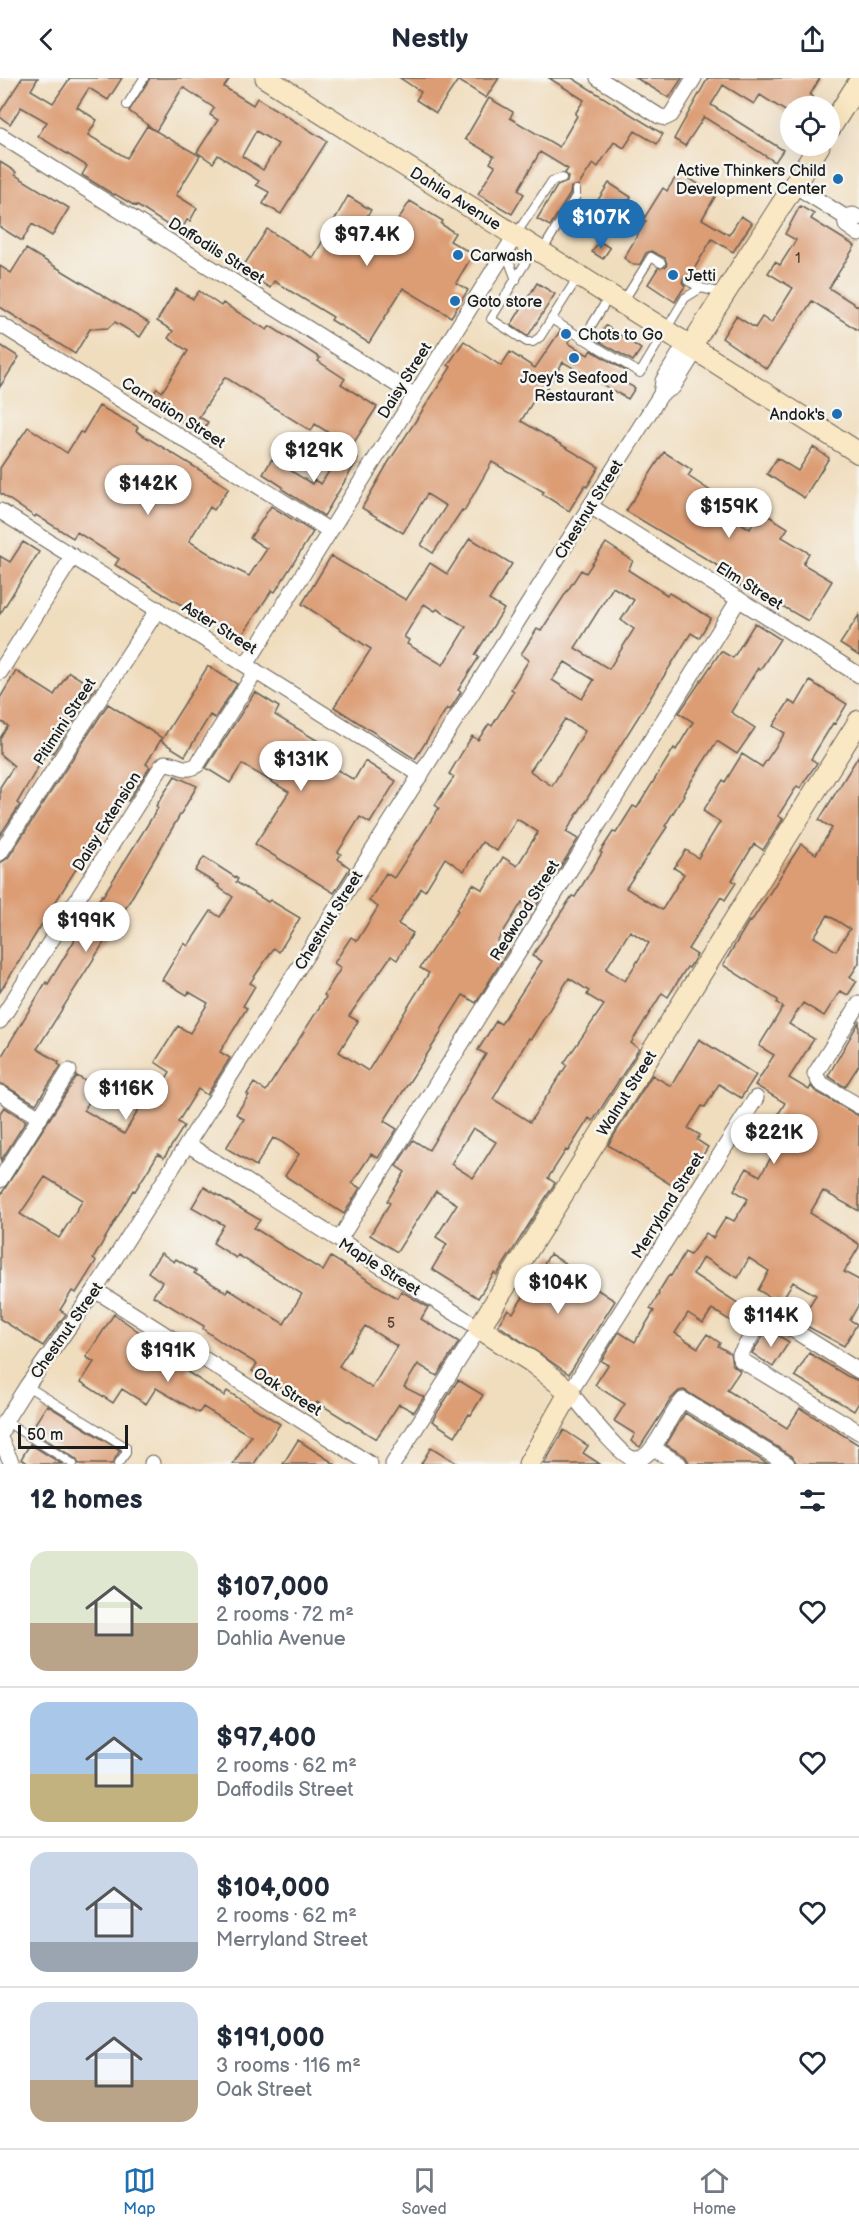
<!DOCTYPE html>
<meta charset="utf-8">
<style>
:root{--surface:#fff;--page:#f6f6f7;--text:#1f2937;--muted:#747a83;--line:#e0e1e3;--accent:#1f6fb2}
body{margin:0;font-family:"Balsamiq Sans",sans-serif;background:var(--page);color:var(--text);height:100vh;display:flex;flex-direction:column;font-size:22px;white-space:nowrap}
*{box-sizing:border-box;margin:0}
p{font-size:20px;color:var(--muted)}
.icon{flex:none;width:33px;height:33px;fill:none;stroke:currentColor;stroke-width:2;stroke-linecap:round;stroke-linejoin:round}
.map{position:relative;height:1386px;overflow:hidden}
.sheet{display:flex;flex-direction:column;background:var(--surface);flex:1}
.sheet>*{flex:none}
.tools{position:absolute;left:780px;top:18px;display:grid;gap:12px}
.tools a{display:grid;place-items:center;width:60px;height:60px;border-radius:50%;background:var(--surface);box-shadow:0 6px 24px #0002;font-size:30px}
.scale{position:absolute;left:18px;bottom:15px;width:110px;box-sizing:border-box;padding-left:6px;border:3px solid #1c1c1c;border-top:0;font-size:16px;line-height:21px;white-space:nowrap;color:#1c1c1c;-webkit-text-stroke:4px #f6f6f2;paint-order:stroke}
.price{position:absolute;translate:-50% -51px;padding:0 14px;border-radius:21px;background:#fff;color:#222;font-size:20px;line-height:39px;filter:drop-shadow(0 2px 3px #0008)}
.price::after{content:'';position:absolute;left:50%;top:36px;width:18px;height:14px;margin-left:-9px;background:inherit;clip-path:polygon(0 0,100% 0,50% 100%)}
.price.active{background:var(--accent);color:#fff}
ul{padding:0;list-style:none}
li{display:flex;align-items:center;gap:18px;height:150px;padding:0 30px}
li+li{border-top:2px solid var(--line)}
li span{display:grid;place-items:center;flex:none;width:168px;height:120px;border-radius:18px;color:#555}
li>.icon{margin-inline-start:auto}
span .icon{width:72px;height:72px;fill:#fffc;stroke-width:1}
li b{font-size:26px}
h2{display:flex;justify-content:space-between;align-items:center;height:72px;padding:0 30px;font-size:26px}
header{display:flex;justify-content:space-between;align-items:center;height:78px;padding:0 30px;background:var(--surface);font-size:27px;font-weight:700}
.tabs{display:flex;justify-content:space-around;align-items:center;height:84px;border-top:2px solid var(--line);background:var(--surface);font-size:16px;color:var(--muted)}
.tabs a{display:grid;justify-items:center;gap:3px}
.tabs .active{color:var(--accent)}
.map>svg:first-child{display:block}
.building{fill:#dc9d74;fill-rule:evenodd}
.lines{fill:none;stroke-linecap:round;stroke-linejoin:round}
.lane-casing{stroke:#666055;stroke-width:10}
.street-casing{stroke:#666055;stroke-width:17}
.secondary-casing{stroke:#666055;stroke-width:23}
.lane{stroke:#fff;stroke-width:8}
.street{stroke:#fff;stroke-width:15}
.secondary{stroke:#fae7c3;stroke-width:21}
.poi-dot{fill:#1f6fb2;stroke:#f6f6f2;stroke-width:2}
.labels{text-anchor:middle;stroke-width:5;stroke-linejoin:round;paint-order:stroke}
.number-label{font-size:14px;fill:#4c3c32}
.poi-label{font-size:16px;fill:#1c1c1c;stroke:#f6f6f2;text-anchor:start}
.street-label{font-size:16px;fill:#1c1c1c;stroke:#f6f6f2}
</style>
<header><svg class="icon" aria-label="back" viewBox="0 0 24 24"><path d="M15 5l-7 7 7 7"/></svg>Nestly<svg class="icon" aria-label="share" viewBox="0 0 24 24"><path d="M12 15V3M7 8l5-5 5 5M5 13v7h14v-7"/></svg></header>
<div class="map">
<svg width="859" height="1386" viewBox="0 0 859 1386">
<rect width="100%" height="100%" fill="#f6f6f2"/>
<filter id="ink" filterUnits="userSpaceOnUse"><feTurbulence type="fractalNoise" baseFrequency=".0167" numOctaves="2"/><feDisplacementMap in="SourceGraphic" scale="12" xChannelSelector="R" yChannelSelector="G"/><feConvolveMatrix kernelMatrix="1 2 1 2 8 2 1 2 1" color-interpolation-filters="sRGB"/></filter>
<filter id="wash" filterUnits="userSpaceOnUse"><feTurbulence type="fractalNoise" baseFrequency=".008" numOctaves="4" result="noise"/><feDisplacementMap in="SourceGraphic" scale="24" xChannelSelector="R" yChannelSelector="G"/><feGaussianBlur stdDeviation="1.35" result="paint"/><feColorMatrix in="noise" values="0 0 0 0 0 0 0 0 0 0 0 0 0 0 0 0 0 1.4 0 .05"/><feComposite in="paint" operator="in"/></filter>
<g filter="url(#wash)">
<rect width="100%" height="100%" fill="#f0ddbe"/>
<g id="blocks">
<path class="building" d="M22,0H38L31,12L53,25L70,0H122L108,22L89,10L77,29L97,42L88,57L127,80L147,48L200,78L176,117L197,130L190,143L187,142L180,155L136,127L135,128L115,116L114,117L82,97L87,88L38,58L47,44L21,29L10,46L0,39V34Z
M150,0H230L224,9L253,27L257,20L327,63L281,136L263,126L269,114L256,107L259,103L218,77L213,85L197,74L218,42L210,37L214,30L183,9L156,53L129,33ZM256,53L278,66L263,92L242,78Z
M400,0H499L486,20L458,2L436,35L416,22L421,14Z
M549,0H572L663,56L657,66L635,53L624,70L614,64L598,89L593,85L579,107L571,109L570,116L550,148L537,141L557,108L567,104L568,99L565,95L568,91L540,74L518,112L524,116L512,136L478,116L495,88L490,85L494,78L465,61L489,20L513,34L510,40L559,69L577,38L575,36L584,22Z
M636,0H682L669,20Z
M708,0H820L810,17L813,19L807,28H790V36L760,17L754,26L723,7L711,27L783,72L775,84L704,39L685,68L674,61Z
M0,84L16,94L15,97L69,130L52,158L32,146L22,163L0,149Z
M679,94L716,117L702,141L729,157L741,138L752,145L733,174L712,161L694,191L695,192L691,198L687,197L683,200L682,204L685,208L675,224L648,206L658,190L666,189L667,185L665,180L651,173L646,175L640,186L634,187L624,180L646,143L643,142L663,110L667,113Z
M609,105L631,119L621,136L598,122Z
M348,118L371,132L367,138L391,153L410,123L443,143L441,146L455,155L450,163L473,176L456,205L468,212L451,239L403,210L369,265L331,242L333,239L274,203L270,210L241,192L267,151L313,180Z
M800,128L814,136L811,141L855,168L829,210L859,229V253L812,223L767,291L722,260L736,238L755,250L762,239L771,245L793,210L768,195L775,184L780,187L796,162L785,156Z
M599,163L610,170L603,181L592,174Z
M26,171L149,245L140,259L115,244L108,250L90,251L75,276L0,229V188L11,195Z
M537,205L555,216L528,258L511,247Z
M176,211L193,221L199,213L221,228L223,225L267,252L270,248L320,280L318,283L345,301L341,306L377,329L351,369L315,346L311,353L225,299L199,339L208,344L201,356L149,323L157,310L162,314L188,273L168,260L173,253L157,243Z
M606,248L641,271L633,283L597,262Z
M560,253L571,260L568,265L588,277L591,272L626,293L620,302L635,310L628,321L563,284L542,318L538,315L521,343L599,389L587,409L585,407L569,433L542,416L544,414L492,384L464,433L462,432L433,475L421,467L446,428L427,416L403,455L362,430L388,385L451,289L448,287L464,263L501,288L510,274L535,290Z
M0,267L19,279L0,309Z
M99,328L138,349L136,353L229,410L214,432L210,429L189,463L227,487L249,498L267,471L250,460L271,428L313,454L275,514L272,512L239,562L194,532L193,534L115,487L119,481L77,454L73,460L36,437L35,439L0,415V390L28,349L67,375L80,354L83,355Z
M813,369L829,380L804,420L767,396L777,380L798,393Z
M343,371L358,381L324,438L282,411L283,409L263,396L272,381L312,406L314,402L321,406Z
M664,374L692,392L688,398L718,418L712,427L750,451L761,433L788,450L782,459L809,475L803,486L832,503L808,543L751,510L749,513L722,497L725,492L626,433Z
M470,460L512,486L489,522L504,531L475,577L479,579L458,612L461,614L450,632L447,630L415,681L334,629L371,571L302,526L331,478L406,522L430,485L447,496ZM424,526L435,533L437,531L466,549L443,587L407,566L409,562L404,559Z
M23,464L39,474L0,536V478L10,484Z
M606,465L633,483L628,492L667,517L669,515L711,540L699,560L691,555L576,738L566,754L578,761L534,831L522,824L497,864L509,871L476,925L463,917L441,952L442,953L384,1043L397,1051L378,1080L371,1076L352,1105L360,1110L344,1136L285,1098L299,1076L280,1063L273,1060L256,1088L226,1070L244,1041L236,1036L249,1017L247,1016L254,1005L266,1013L326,919L324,917L341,890L334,885L351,859L357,863L378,829L369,823L386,795L394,800L439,730L435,727L454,699L449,696L472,658L478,662L489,646L492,648L514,613L511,611L529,582L521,576L537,551L541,553L581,492L586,495ZM613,509L634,522L621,542L634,551L609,591L575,570ZM565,584L594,602L582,621L552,602ZM565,641L585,653L552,708L530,693ZM517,741L538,754L517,788L503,779L483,812L473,806L457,831L458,832L420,890L429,895L368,993L339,974L358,943L349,938L391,878L397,882L413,855L398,846L421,810L425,813L445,780L464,793L482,764L497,773Z
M859,537V578L840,566Z
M755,545L780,561L760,592L758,590L731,634L755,650L737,676L717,663L683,716L684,717L665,748L667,749L626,810L662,832L684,796L674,790L686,772L698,780L720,744L703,733L723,702L725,704L742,676L762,689L785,655L773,648L789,623L796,627L810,603L847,626L835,646L833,645L811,681L817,685L800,710L797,708L778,738L783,741L763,772L754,766L732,802L736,805L725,822L721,819L688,871L697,877L689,890L687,889L668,919L662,915L631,965L639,971L593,1043L589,1040L568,1073L566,1072L548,1100L555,1105L497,1197L494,1195L478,1220L432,1191L447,1166L436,1159L457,1126L436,1113L397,1174L370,1157L390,1125L387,1123L405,1094L396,1088L413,1062L429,1072L486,976L478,972L496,943L501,946L542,883L532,878L572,818L575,819L602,775L600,774L613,754L616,755L633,728L637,730L674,670L676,672L693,644L679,635L721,573L733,580ZM630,853L649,865L625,903L606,891ZM569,900L589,913L587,917L604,927L564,985L567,987L530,1044L493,1021L529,960L531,961ZM473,1050L496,1064L473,1100L451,1086Z
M208,588L237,606L215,640L210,637L185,678L161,663Z
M16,593L54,617L69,594L95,610L53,675L48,672L17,725L20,727L0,757V709L14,688L0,676V660L8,648L0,643V620Z
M255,614L279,629L275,637L318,663L310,675L354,702L365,683L396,703L370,745L360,739L338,774L341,776L338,781L350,790L334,815L255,766L289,714L242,686L230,705L206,690Z
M108,626L162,660L146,686L150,689L128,723L121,718L0,914V785L8,780Z
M859,677V885L850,899L857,903L848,917L840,913L824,938L803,925L789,946L814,961L789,1000L809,1012L811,1008L815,1013L859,1038V1133L823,1113L810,1135L859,1166V1169L844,1194L859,1202V1226L850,1242L857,1246L844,1268L799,1244L816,1217L793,1204L780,1225L758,1212L769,1193L749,1180L738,1200L703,1179L693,1196L750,1233L740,1249L712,1231L703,1245L688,1235L675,1255L698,1270L707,1256L720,1265L718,1268L730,1275L732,1286L740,1293L727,1312L787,1350L800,1330L859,1367V1386H797L792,1378L684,1312L679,1313L671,1321L640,1369L631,1363L635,1356L614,1343L625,1326L595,1307L608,1287L601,1283L619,1254L635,1264L654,1233L650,1231L659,1216L658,1215L669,1197L671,1198L685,1174L690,1177L706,1155L713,1160L726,1139L734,1143L748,1121L734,1112L747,1090L760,1098L774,1075L766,1070L779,1048L773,1045L785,1025L755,1007L774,977L759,968L783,929L777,925L778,922L723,887L749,843L751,844L801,766L816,776L832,750L819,742ZM828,837L850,851L836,873L814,859Z
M175,698L197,708L125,831L37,971L59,984L58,986L61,988L36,1026L0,1005V981L46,904L48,906L102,817L103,818L158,730L156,728Z
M204,779L238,801L236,804L268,824L270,822L300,840L279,874L274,870L250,905L255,908L243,928L247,930L220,974L230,980L207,1017L198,1011L178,1044L184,1048L164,1080L158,1076L135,1113L133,1112L93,1181L96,1183L76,1215L72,1213L60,1232L66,1236L43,1268L0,1241V1118L77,998L97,1010L84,1032L124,1056L144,1023L150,1027L170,994L155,984L178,948L190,955L208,925L189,914L187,917L162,902L184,865L188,868L211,833L220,839L233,819L218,809L219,807L195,793ZM45,1099L83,1122L59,1160L20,1136Z
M859,944V987L845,1009L828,998Z
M699,961L756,997L741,1020L719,1006L705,1029L702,1028L688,1050L700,1057L697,1062L708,1069L681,1113L608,1067L652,997L671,1008Z
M4,1029L26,1043L1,1083L0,1035Z
M204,1109L260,1142L254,1150L323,1193L331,1179L397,1220L401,1213L428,1229L421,1241L459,1264L437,1298L418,1286L404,1309L424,1319L414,1334L399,1326L376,1361L317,1324L312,1333L288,1318L290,1315L252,1293L257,1286L226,1267L203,1251L204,1248L153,1218L162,1204L148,1194L161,1175L174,1184L176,1181L196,1193L194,1195L226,1214L228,1211L284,1246L302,1216L238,1177L236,1180L213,1165L224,1147L192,1129ZM365,1248L397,1268L372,1310L339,1288Z
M550,1176L571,1189L569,1193L615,1223L569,1296L498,1247L508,1231L513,1235Z
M114,1236L155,1265L157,1263L192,1285L186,1293L224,1318L227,1313L280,1346L254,1386H233L251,1358L203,1329L199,1335L156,1310L146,1326L122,1311L113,1325L81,1304L94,1284L86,1279Z
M768,1251L789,1264L773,1289L752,1275Z
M809,1275L847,1298L859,1303V1324L854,1333L795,1298Z
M458,1302L483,1317L471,1337L469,1336L455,1358L432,1343Z
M47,1327L120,1372L112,1386H79L76,1381L31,1352Z
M685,1335L768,1386H690L685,1378L666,1367Z
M564,1352L588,1368L583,1375L600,1386H544Z
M298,1362L335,1386H283Z
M30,1366L62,1386H29L21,1381Z
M431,1369L458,1386H421Z"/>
</g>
</g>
<g filter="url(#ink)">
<use href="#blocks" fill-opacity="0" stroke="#666055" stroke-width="1.5"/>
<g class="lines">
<defs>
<path id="lane" d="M127,27L144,0
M516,156L552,103L562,100
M534,171L491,241L527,264H533L540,259L578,199
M542,173L576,118V112
M506,175L516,202
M688,203L701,210L723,215
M623,224L651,179L661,185
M551,241L640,295L685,220L701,210
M583,261L609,219
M27,1308L126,1369V1375L118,1386
M5,1343L73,1386"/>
<path id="street" d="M598,0L659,38L665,40L671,37L694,0
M0,57L415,318
M794,107L845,139L853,137L859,140
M845,139L846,147L859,156
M0,246L330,453
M661,316L673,309L696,272
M590,428L859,597
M0,433L421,697
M246,587L515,158
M0,594L73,478
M0,775L158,531
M859,926L815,996L820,1005L859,1028
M0,943L161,689L165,685C179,686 185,695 197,687L256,593
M0,1015L40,1040
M756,1020L570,1314C581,1327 620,1379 634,1381C642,1382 649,1375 653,1369C664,1355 671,1335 683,1322L787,1386
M187,1066L479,1250L393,1386
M0,1102L69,993
M339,1162L739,521
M95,1212L370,1386
M859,1293L766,1235L739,1278L741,1282L859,1354
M653,1370L679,1386
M12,1386L0,1360L5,1343L27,1308L95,1212L143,1136L661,316L663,303L686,265
M152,1386V1385"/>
<path id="secondary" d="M266,0L859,375
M830,50L859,4
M691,268L819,68
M529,1386L570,1314L532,1284L479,1250L859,643"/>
</defs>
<use href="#lane" class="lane-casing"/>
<use href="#street" class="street-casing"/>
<use href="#secondary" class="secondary-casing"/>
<use href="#lane" class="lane"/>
<use href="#street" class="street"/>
<use href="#secondary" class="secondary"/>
</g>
</g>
<g class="poi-dot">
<circle cx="838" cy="101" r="6"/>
<circle cx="458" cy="177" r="6"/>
<circle cx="673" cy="197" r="6"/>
<circle cx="455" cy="223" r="6"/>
<circle cx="566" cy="256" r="6"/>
<circle cx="574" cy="280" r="6"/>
<circle cx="837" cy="336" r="6"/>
</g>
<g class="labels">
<g class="number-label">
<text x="798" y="185">1</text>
<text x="391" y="1250">5</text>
</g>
<g class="poi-label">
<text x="826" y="98" text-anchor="end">Active Thinkers Child<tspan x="826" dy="18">Development Center</tspan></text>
<text x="470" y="183">Carwash</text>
<text x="685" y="203">Jetti</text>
<text x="467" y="229">Goto store</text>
<text x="578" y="262">Chots to Go</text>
<text x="574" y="305" text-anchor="middle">Joey's Seafood<tspan x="574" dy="18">Restaurant</tspan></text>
<text x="825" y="342" text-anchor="end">Andok's</text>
</g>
<g class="street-label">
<text transform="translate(456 120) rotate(32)" y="6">Dahlia Avenue</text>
<text transform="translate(217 172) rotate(32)" y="6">Daffodils Street</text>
<text transform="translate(404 302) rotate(-58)" y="6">Daisy Street</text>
<text transform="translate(174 334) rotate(32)" y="6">Carnation Street</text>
<text transform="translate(588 431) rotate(-58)" y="6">Chestnut Street</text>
<text transform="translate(750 507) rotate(32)" y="6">Elm Street</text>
<text transform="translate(220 549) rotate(32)" y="6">Aster Street</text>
<text transform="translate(64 643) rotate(-57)" y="6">Pitimini Street</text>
<text transform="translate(106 743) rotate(-58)" y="6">Daisy Extension</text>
<text transform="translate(524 832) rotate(-58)" y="6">Redwood Street</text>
<text transform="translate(328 842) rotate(-58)" y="6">Chestnut Street</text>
<text transform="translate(626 1015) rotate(-58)" y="6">Walnut Street</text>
<text transform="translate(667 1127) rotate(-58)" y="6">Merryland Street</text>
<text transform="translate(380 1188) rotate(32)" y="6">Maple Street</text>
<text transform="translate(66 1252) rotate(-55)" y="6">Chestnut Street</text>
<text transform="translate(288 1313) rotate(32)" y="6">Oak Street</text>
</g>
</g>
</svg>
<div class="tools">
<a><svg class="icon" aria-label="locate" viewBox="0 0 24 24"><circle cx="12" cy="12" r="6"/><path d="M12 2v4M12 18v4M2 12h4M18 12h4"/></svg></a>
</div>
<div class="scale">50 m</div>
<b class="price active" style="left:601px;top:172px">$107K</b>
<b class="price" style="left:367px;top:189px">$97.4K</b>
<b class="price" style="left:314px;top:405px">$129K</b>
<b class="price" style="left:148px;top:438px">$142K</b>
<b class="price" style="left:729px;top:461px">$159K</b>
<b class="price" style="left:301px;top:714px">$131K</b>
<b class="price" style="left:86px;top:875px">$199K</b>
<b class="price" style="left:126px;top:1043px">$116K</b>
<b class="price" style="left:774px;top:1087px">$221K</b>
<b class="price" style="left:558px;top:1237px">$104K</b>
<b class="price" style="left:771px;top:1270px">$114K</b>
<b class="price" style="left:168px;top:1305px">$191K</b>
</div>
<section class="sheet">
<h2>12 homes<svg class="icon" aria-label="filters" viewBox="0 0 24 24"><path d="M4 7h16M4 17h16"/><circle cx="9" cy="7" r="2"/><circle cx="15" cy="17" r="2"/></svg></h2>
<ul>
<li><span style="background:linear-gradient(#dfe7d0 60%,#b9a48a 0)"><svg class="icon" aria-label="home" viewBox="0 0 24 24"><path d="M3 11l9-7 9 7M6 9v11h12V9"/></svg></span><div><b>$107,000</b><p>2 rooms · 72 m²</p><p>Dahlia Avenue</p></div><svg class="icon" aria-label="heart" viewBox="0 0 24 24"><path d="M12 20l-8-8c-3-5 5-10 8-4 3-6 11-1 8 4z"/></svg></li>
<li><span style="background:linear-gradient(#a9c7e8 60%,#c2b280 0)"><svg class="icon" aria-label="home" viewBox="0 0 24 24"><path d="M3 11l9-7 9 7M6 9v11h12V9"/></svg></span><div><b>$97,400</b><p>2 rooms · 62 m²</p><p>Daffodils Street</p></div><svg class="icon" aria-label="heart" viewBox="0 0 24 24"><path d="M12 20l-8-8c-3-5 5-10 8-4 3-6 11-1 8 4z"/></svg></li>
<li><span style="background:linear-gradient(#c9d6e8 75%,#9aa5b1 0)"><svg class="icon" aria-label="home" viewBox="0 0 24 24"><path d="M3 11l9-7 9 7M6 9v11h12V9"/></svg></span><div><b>$104,000</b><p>2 rooms · 62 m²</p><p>Merryland Street</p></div><svg class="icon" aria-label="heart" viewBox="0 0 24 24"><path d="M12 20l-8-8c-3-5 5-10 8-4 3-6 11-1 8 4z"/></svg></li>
<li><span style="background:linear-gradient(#c9d6e8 65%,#b9a48a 0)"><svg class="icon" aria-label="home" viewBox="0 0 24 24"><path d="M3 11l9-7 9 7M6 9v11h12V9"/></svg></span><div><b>$191,000</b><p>3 rooms · 116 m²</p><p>Oak Street</p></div><svg class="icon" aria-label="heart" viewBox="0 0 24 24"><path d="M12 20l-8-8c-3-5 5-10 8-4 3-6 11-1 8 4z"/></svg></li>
</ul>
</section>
<nav class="tabs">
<a class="active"><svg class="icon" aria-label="map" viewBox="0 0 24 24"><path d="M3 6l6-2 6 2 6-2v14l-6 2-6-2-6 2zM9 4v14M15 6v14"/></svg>Map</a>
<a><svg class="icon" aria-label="saved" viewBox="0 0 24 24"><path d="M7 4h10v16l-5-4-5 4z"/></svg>Saved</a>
<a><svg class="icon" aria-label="home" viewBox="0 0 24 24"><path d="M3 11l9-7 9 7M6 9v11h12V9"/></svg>Home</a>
</nav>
